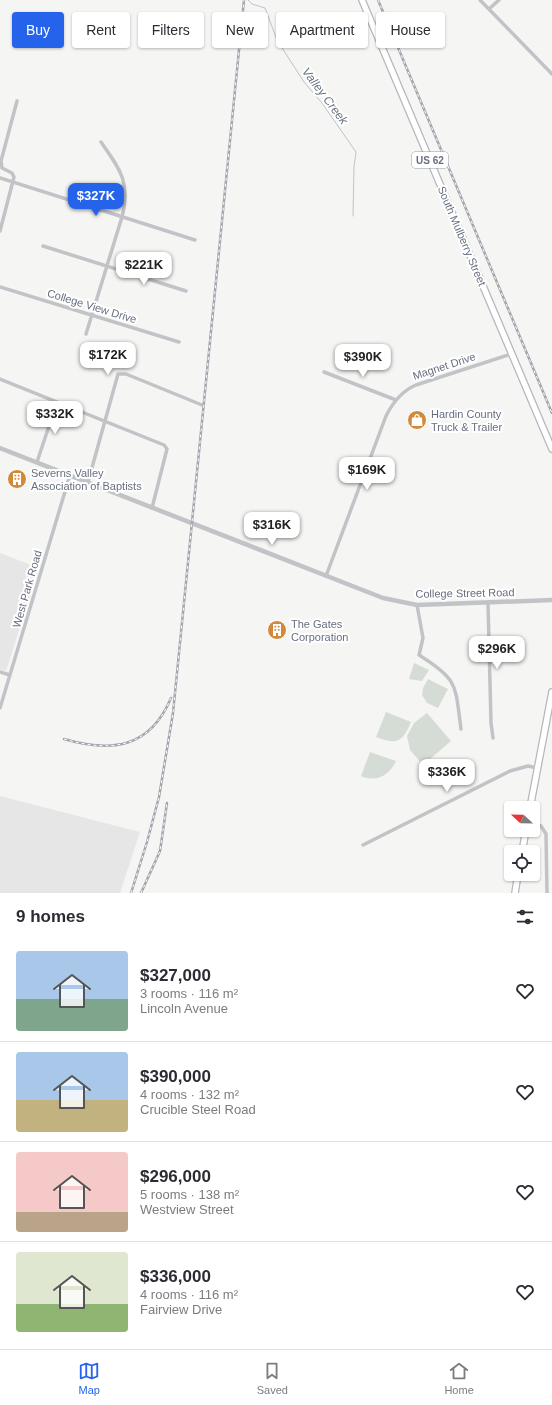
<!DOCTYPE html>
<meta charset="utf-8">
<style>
:root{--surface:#fff;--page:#f7f7f7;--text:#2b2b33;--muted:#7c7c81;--line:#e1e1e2;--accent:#2563eb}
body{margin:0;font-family:Helvetica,sans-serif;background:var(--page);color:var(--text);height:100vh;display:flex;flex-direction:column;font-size:15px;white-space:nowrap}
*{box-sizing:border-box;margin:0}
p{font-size:13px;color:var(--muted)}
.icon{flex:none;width:22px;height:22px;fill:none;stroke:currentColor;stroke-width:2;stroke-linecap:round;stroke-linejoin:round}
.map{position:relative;height:893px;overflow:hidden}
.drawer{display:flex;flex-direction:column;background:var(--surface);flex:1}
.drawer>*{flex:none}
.guide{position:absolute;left:12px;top:12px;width:528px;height:36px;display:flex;gap:8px}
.needle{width:26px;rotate:292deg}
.buttons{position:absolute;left:504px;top:801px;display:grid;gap:8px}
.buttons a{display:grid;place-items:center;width:36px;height:36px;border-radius:4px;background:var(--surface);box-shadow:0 1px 3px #0004;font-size:20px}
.price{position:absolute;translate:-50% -34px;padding:0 9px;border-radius:8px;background:#fff;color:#222;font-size:13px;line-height:26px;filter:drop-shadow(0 1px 2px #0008)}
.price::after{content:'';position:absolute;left:50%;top:24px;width:12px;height:9px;margin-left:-6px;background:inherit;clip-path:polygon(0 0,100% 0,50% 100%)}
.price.active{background:var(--accent);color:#fff}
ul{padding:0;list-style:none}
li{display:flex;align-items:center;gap:12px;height:100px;padding:0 16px}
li+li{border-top:1px solid var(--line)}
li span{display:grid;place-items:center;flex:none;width:112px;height:80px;border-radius:4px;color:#555}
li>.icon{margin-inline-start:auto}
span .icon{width:48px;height:48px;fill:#fffc;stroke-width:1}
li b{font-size:17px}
h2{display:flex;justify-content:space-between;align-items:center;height:48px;padding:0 16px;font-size:17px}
.tag{padding:0 14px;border-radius:4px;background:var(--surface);box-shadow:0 1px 3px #0004;font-size:14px;line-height:36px}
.tag.active{background:var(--accent);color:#fff}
.tabs{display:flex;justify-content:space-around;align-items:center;height:56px;border-top:1px solid var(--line);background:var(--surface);font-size:11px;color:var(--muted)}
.tabs a{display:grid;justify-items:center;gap:2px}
.tabs .active{color:var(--accent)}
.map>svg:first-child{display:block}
.built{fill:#e6e6e6}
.green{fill:#d5dcd5}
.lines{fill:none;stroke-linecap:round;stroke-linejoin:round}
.stream{stroke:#bec2ca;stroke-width:1}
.primary-casing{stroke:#b5b7bb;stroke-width:8}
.minor{stroke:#c2c3c7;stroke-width:3.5}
.tertiary{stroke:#c2c3c7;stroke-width:4.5}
.primary{stroke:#fff;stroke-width:5.5}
.rail-casing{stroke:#a3a5ac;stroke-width:2.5}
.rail{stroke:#fff;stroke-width:1;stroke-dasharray:3;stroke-linecap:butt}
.labels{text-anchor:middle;stroke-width:4;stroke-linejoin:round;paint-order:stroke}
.shield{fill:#fff;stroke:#959aa6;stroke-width:1}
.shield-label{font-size:10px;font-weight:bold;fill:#686e80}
.street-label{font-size:11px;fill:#686e80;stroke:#fff}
.poi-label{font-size:11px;fill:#686e80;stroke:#fff;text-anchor:start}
.water-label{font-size:12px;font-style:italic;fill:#697484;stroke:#fff}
</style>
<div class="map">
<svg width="552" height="893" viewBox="0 0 552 893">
<rect width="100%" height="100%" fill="#f5f6f3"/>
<path class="built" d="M0,553L39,568L6,671L0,669Z
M0,796L140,832L120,893H0Z"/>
<path class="green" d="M414,663L429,670L422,681L409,679Z
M428,679L448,689L438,708L427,703L422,695L423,688Z
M386,712L411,722C402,743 397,745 376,737Z
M427,713L451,741L423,765L410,750L407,736L414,723Z
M370,752L396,761C390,775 376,783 361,776Z"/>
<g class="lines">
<path class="stream" d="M248,0L252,4L265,8L277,40L304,82L322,103L356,152L354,167L353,216"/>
<defs>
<path id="primary" d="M362,0L552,449
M530,808L552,692
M522,852L526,830
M515,893L518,874"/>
</defs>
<use href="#primary" class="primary-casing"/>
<path class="minor" d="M480,0L552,74
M489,9L499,0
M0,178L195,240
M0,231L14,177L12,173L2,168L1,161L17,101
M43,246L186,291
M0,287L179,342
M86,334L122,217C131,183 120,169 101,142
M324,372L396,400
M0,379L164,445L167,449L152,508
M37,462L57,402
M88,482L118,374H126L202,405
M326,576L386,416C393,402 402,391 416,385L511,354
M488,603L491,723L493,738
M417,605L423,638L419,655C459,680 455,685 461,729
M0,672L10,675
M0,708L70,475
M533,822L541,826L546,834L547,893
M363,845L510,771L528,766L537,768"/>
<path class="tertiary" d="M0,448L383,598L417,605L552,600"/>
<use href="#primary" class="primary"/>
<defs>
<path id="rail" d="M378,0L552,413
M64,739C112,753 150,748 171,698
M131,893L147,842L159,797L173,713L244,0
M141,893L160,851L167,803"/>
</defs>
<use href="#rail" class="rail-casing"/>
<use href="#rail" class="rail"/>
</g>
<defs>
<symbol id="shop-disc" viewBox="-11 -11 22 22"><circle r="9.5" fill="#cf8b3a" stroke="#fff"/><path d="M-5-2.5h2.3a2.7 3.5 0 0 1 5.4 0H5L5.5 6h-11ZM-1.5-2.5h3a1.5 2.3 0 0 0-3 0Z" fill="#fff"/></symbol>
<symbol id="building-disc" viewBox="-11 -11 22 22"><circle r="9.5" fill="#cf8b3a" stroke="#fff"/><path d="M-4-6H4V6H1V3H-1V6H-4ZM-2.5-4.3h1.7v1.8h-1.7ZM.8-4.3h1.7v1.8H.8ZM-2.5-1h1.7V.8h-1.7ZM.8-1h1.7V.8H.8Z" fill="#fff"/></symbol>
</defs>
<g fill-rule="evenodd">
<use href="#shop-disc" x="406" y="409" width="22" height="22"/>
<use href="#building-disc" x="6" y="468" width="22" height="22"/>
<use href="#building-disc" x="266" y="619" width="22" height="22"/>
</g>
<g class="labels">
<rect class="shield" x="412" y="152" width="36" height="16" rx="3"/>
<g class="shield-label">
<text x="430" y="164">US 62</text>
</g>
<g class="street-label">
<text transform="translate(462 236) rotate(67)" y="4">South Mulberry Street</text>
<text transform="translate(92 306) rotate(17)" y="4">College View Drive</text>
<text transform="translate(444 366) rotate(-18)" y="4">Magnet Drive</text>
<text transform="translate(27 589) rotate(-74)" y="4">West Park Road</text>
<text transform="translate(465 593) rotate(-1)" y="4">College Street Road</text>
</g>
<g class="poi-label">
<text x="431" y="418">Hardin County<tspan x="431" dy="13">Truck &amp; Trailer</tspan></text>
<text x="31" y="477">Severns Valley<tspan x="31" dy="13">Association of Baptists</tspan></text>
<text x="291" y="628">The Gates<tspan x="291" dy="13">Corporation</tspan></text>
</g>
<g class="water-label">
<text transform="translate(325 96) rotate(53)" y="4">Valley Creek</text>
</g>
</g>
</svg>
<div class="buttons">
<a><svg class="needle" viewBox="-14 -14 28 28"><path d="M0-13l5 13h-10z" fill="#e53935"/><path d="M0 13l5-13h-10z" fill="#7c7c81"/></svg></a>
<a><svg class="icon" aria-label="locate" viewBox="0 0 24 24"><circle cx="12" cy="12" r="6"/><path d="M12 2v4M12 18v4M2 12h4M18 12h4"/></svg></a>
</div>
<b class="price active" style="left:96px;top:217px">$327K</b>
<b class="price" style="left:144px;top:286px">$221K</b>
<b class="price" style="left:108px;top:376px">$172K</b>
<b class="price" style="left:363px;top:378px">$390K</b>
<b class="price" style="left:55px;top:435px">$332K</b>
<b class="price" style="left:367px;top:491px">$169K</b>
<b class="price" style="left:272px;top:546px">$316K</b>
<b class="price" style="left:497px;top:670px">$296K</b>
<b class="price" style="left:447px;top:793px">$336K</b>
<div class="guide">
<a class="tag active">Buy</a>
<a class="tag">Rent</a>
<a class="tag">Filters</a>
<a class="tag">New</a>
<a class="tag">Apartment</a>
<a class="tag">House</a>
</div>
</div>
<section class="drawer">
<h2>9 homes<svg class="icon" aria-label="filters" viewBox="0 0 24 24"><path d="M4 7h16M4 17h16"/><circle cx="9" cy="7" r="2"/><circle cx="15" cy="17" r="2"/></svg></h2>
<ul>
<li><span style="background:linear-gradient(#a9c7e8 60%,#7fa58c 0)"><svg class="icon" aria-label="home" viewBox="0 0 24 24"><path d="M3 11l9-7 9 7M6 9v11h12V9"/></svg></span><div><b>$327,000</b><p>3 rooms · 116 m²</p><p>Lincoln Avenue</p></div><svg class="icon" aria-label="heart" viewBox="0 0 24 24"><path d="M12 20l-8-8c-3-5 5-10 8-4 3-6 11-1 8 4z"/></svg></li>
<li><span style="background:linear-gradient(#a9c7e8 60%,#c2b280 0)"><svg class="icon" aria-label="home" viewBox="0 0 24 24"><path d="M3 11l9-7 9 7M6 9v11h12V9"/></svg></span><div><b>$390,000</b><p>4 rooms · 132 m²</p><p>Crucible Steel Road</p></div><svg class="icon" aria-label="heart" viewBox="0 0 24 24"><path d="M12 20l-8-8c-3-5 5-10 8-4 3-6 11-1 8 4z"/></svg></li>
<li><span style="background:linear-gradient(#f6c9c9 75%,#b9a48a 0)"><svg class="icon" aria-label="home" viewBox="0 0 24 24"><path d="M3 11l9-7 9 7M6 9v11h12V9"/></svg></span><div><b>$296,000</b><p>5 rooms · 138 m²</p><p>Westview Street</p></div><svg class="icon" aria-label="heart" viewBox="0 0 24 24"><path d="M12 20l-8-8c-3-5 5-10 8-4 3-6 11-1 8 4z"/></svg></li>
<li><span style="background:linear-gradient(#dfe7d0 65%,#8fb573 0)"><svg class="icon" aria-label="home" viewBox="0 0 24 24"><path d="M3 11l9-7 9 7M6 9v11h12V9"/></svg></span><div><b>$336,000</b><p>4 rooms · 116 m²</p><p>Fairview Drive</p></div><svg class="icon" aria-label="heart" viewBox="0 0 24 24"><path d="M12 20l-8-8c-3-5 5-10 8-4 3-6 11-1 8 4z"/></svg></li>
</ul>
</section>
<nav class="tabs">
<a class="active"><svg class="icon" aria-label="map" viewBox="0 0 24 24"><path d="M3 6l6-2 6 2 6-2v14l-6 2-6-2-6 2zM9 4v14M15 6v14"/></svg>Map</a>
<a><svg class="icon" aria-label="saved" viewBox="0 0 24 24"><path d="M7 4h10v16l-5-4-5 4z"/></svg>Saved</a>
<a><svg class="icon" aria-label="home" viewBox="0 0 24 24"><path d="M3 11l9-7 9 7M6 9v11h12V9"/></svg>Home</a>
</nav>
